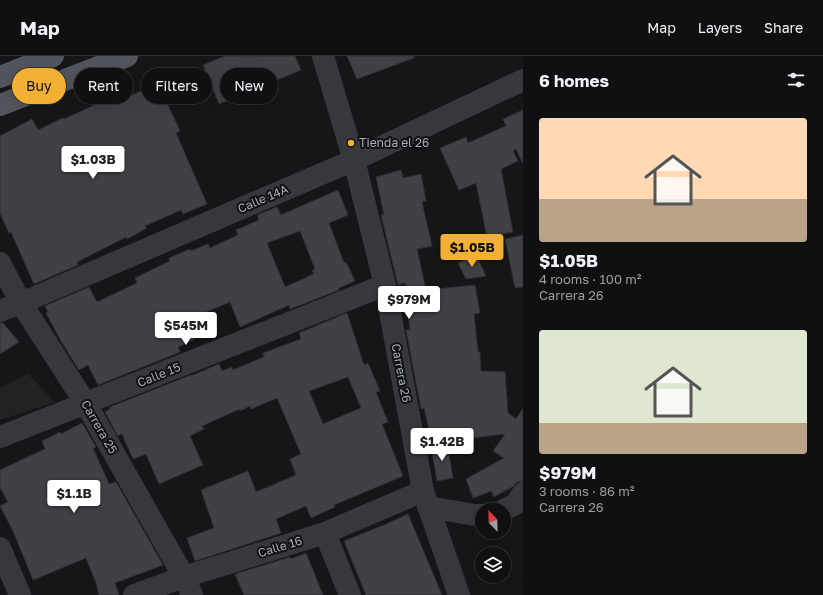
<!DOCTYPE html>
<meta charset="utf-8">
<style>
:root{--surface:#101012;--page:#1e1e20;--text:#f1f3f6;--muted:#9c9d9f;--line:#303032;--accent:#f2b134}
body{margin:0;font-family:"Golos Text",sans-serif;background:var(--page);color:var(--text);height:100vh;display:flex;flex-direction:column;font-size:15px;white-space:nowrap}
*{box-sizing:border-box;margin:0}
p{font-size:13px;color:var(--muted)}
.icon{flex:none;width:22px;height:22px;fill:none;stroke:currentColor;stroke-width:2;stroke-linecap:round;stroke-linejoin:round}
.map{position:relative;flex:1;overflow:hidden}
.side{display:flex;flex-direction:column;background:var(--surface);width:300px}
.side>*{flex:none}
.top-card{position:absolute;left:12px;top:12px;width:380px;height:36px;display:flex;gap:8px}
.needle{width:26px;rotate:337deg}
.buttons{position:absolute;left:475px;top:447px;display:grid;gap:8px}
.buttons a{display:grid;place-items:center;width:36px;height:36px;border-radius:50%;background:var(--surface);box-shadow:0 4px 16px #0002,0 0 0 1px var(--line);font-size:20px}
.price{position:absolute;translate:-50% -34px;padding:0 9px;border-radius:4px;background:#fff;color:#222;font-size:13px;line-height:26px;filter:drop-shadow(0 1px 2px #0008)}
.price::after{content:'';position:absolute;left:50%;top:24px;width:12px;height:9px;margin-left:-6px;background:inherit;clip-path:polygon(0 0,100% 0,50% 100%)}
.price.current{background:var(--accent);color:#111}
ul{padding:0;list-style:none}
li{display:grid;align-content:center;gap:8px;height:212px;padding:0 16px}
li span{display:grid;place-items:center;height:124px;border-radius:4px;color:#555}
li>.icon{margin-inline-start:auto}
span .icon{width:72px;height:72px;fill:#fffc;stroke-width:1}
li b{font-size:17px}
h2{display:flex;justify-content:space-between;align-items:center;height:48px;padding:0 16px;font-size:17px}
.pill{padding:0 14px;border-radius:18px;background:var(--surface);box-shadow:0 4px 16px #0002,0 0 0 1px var(--line);font-size:14px;line-height:36px}
.pill.current{background:var(--accent);color:#111}
header{display:flex;align-items:center;gap:24px;box-sizing:border-box;height:56px;padding:0 20px;background:var(--surface);border-bottom:1px solid var(--line)}
header strong{font-size:19px}
nav{display:flex;gap:22px;margin-inline-start:auto;font-size:14px}
main{display:flex;flex:1;min-height:0}
.map>svg:first-child{display:block}
.built{fill:#222225}
.building{fill:#404145;stroke:#303034;fill-rule:evenodd}
.lines{fill:none;stroke-linecap:round;stroke-linejoin:round}
.minor{stroke:#37383d;stroke-width:22}
.major{stroke:#53555c;stroke-width:22}
.poi-dot{fill:#f2b134;stroke:#111113;stroke-width:1.5}
.labels{text-anchor:middle;stroke-width:4;stroke-linejoin:round;paint-order:stroke}
.poi-label{font-size:12px;fill:#a8adb8;stroke:#111113;text-anchor:start}
.street-label{font-size:12px;fill:#a8adb8;stroke:#111113}
</style>
<header>
<strong>Map</strong>
<nav><a>Map</a><a>Layers</a><a>Share</a></nav>
</header>
<main>
<div class="map">
<svg width="523" height="539" viewBox="0 0 523 539">
<rect width="100%" height="100%" fill="#161618"/>
<path class="built" d="M28,318L55,346L0,364V332Z"/>
<path class="building" d="M225,0H295L301,14L219,48L203,9Z
M347,0H414V2L357,23Z
M158,27L180,75L176,77L207,148L183,158L181,154L145,170L147,172L127,183L126,181L77,206L78,209L34,228L11,176L9,177L0,157V80L32,63L38,74L63,62L64,63L112,41L115,47Z
M523,54V108L516,93L513,95L518,105L501,113L513,176L487,181L476,127L459,134L440,92L466,81L468,87L506,70L503,63Z
M401,114L403,122L421,118L426,145L422,146L432,190L417,193L426,234L475,229L480,257L474,258L478,296H480L481,315L505,316L508,357L516,363L523,352V425L517,426L512,431L494,441L491,435L473,442L466,423L504,402L493,395L505,378L432,387L424,352L421,353L406,274H410L405,227L398,229L381,159H384L376,121Z
M338,134L348,159L329,167L344,207L346,206L355,225L339,232V234L290,253L289,249L240,271L230,246L187,264L195,283L178,291L180,296L98,329L88,309L79,314L61,285L46,257L48,256L45,250L89,231L97,246L137,227L135,222L170,205L169,202L190,193L191,195L208,188L210,192L238,179L236,174L259,164L257,159L277,151L281,159ZM300,175L315,213L312,215L314,218L285,231L267,187Z
M523,179V231L515,232L505,183Z
M476,199L486,220L466,223L458,207Z
M347,257L364,309L368,307L380,335L376,336L388,366L382,368L403,420L334,449L335,451L311,462L306,450L276,463L281,477L195,505L187,482L214,472L201,434L248,415L256,436L296,419L290,403L301,398L277,342L251,353L250,350L240,355V353L202,370L204,373L190,380L203,409L159,428L146,398L133,403L122,378L118,380L105,356L110,353V351L191,319V320L219,308L222,315L232,311L233,314L264,301L263,297L301,283L299,277ZM348,321L361,352L323,368L309,335Z
M0,267H3L19,286L0,298Z
M82,367L96,391L93,392L109,428L116,426L163,509L115,527L119,539H99L96,527L86,502L33,524L13,475L0,450L8,446L0,431V414L45,393L42,385L60,376L61,378Z
M447,387L453,422L437,425L431,390Z
M408,458L442,539H366L344,485L384,469Z
M306,497L323,539H244L235,518L290,501L291,503Z"/>
<g class="lines">
<path class="minor" d="M323,0L354,104L385,229L423,435L459,539
M0,207L21,247L86,348L184,521L192,539
M0,255L21,247L354,104L523,24
M0,381L385,229
M428,451L475,459H482
M504,454L517,447L523,437
M325,477L350,539
M0,492L20,539
M134,539L184,521L325,477L423,435"/>
<path class="major" d="M0,21L53,0
M0,49L127,0"/>
</g>
<circle class="poi-dot" cx="351" cy="87" r="4"/>
<g class="labels">
<g class="poi-label">
<text x="359" y="91">Tienda el 26</text>
</g>
<g class="street-label">
<text transform="translate(263 143) rotate(-23)" y="4">Calle 14A</text>
<text transform="translate(401 317) rotate(79)" y="4">Carrera 26</text>
<text transform="translate(159 319) rotate(-22)" y="4">Calle 15</text>
<text transform="translate(99 371) rotate(60)" y="4">Carrera 25</text>
<text transform="translate(280 491) rotate(-17)" y="4">Calle 16</text>
</g>
</g>
</svg>
<div class="buttons">
<a><svg class="needle" viewBox="-14 -14 28 28"><path d="M0-13l5 13h-10z" fill="#e53935"/><path d="M0 13l5-13h-10z" fill="#9c9d9f"/></svg></a>
<a><svg class="icon" aria-label="layers" viewBox="0 0 24 24"><path d="M12 4l9 5-9 5-9-5zM3 14l9 5 9-5"/></svg></a>
</div>
<b class="price" style="left:93px;top:124px">$1.03B</b>
<b class="price current" style="left:472px;top:212px">$1.05B</b>
<b class="price" style="left:409px;top:264px">$979M</b>
<b class="price" style="left:186px;top:290px">$545M</b>
<b class="price" style="left:442px;top:406px">$1.42B</b>
<b class="price" style="left:74px;top:458px">$1.1B</b>
<div class="top-card">
<a class="pill current">Buy</a>
<a class="pill">Rent</a>
<a class="pill">Filters</a>
<a class="pill">New</a>
</div>
</div>
<section class="side">
<h2>6 homes<svg class="icon" aria-label="filters" viewBox="0 0 24 24"><path d="M4 7h16M4 17h16"/><circle cx="9" cy="7" r="2"/><circle cx="15" cy="17" r="2"/></svg></h2>
<ul>
<li><span style="background:linear-gradient(#ffd9b3 65%,#b9a48a 0)"><svg class="icon" aria-label="home" viewBox="0 0 24 24"><path d="M3 11l9-7 9 7M6 9v11h12V9"/></svg></span><div><b>$1.05B</b><p>4 rooms · 100 m²</p><p>Carrera 26</p></div></li>
<li><span style="background:linear-gradient(#dfe7d0 75%,#b9a48a 0)"><svg class="icon" aria-label="home" viewBox="0 0 24 24"><path d="M3 11l9-7 9 7M6 9v11h12V9"/></svg></span><div><b>$979M</b><p>3 rooms · 86 m²</p><p>Carrera 26</p></div></li>
</ul>
</section>
</main>
